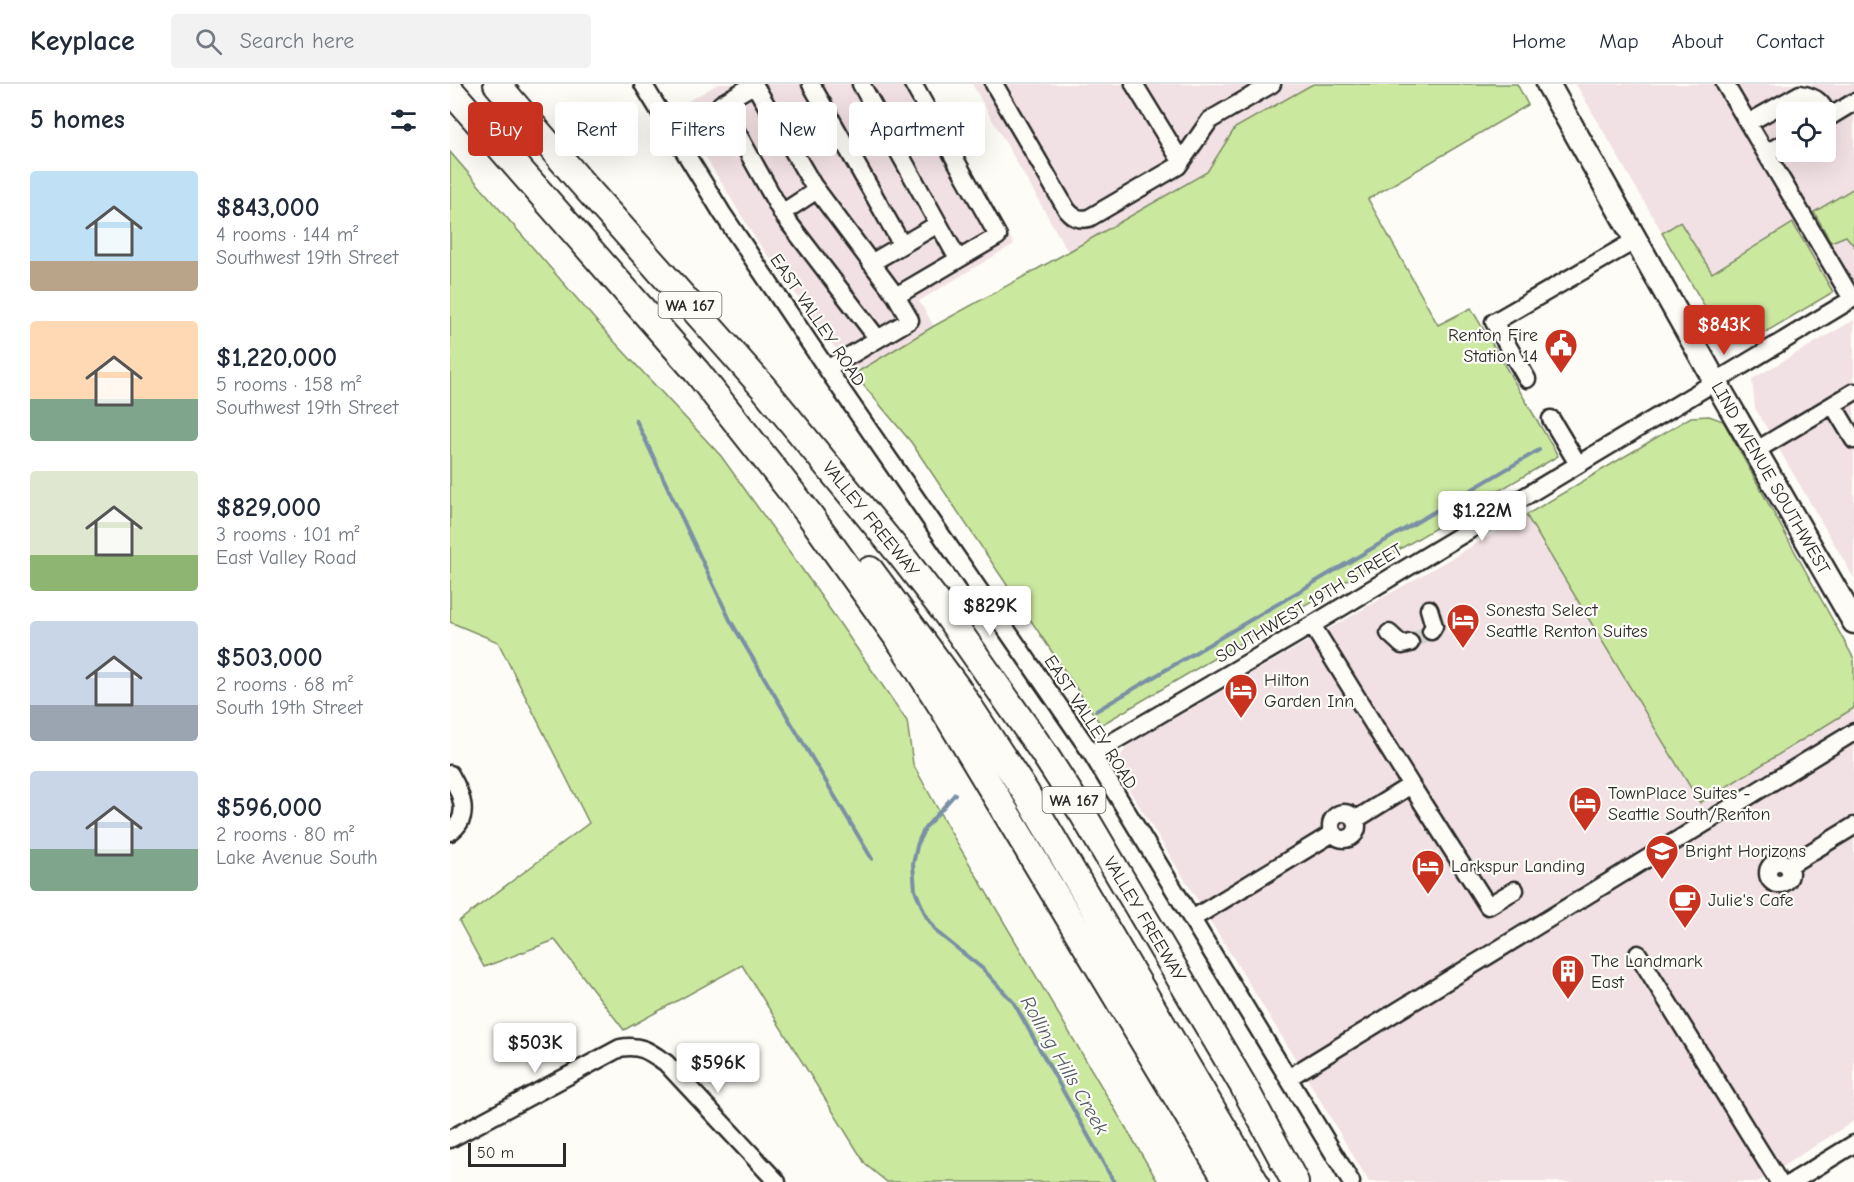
<!DOCTYPE html>
<meta charset="utf-8">
<style>
:root{--surface:#fff;--page:#f2f2f3;--text:#1f2937;--muted:#747a83;--line:#e0e1e3;--accent:#c8321e}
body{margin:0;font-family:"Comic Neue",sans-serif;background:var(--page);color:var(--text);height:100vh;display:flex;flex-direction:column;font-size:22px;white-space:nowrap}
*{box-sizing:border-box;margin:0}
p{font-size:20px;color:var(--muted)}
.icon{flex:none;width:33px;height:33px;fill:none;stroke:currentColor;stroke-width:2;stroke-linecap:round;stroke-linejoin:round}
.map{position:relative;flex:1;overflow:hidden}
.side{display:flex;flex-direction:column;background:var(--surface);width:450px}
.side>*{flex:none}
.top-card{position:absolute;left:18px;top:18px;width:570px;height:54px;display:flex;gap:12px}
.tools{position:absolute;left:1326px;top:18px;display:grid;gap:12px}
.tools a{display:grid;place-items:center;width:60px;height:60px;border-radius:6px;background:var(--surface);box-shadow:0 6px 24px #0002;font-size:30px}
.scale{position:absolute;left:18px;bottom:15px;width:98px;box-sizing:border-box;padding-left:6px;border:3px solid #2b2b2b;border-top:0;font-size:16px;line-height:21px;white-space:nowrap;color:#2b2b2b;-webkit-text-stroke:4px #fdfcf7;paint-order:stroke}
.price{position:absolute;translate:-50% -51px;padding:0 14px;border-radius:6px;background:#fff;color:#222;font-size:20px;line-height:39px;filter:drop-shadow(0 2px 3px #0008)}
.price::after{content:'';position:absolute;left:50%;top:36px;width:18px;height:14px;margin-left:-9px;background:inherit;clip-path:polygon(0 0,100% 0,50% 100%)}
.price.current{background:var(--accent);color:#fff}
ul{padding:0;list-style:none}
li{display:flex;align-items:center;gap:18px;height:150px;padding:0 30px}
li span{display:grid;place-items:center;flex:none;width:168px;height:120px;border-radius:6px;color:#555}
li>.icon{margin-inline-start:auto}
span .icon{width:72px;height:72px;fill:#fffc;stroke-width:1}
li b{font-size:26px}
h2{display:flex;justify-content:space-between;align-items:center;height:72px;padding:0 30px;font-size:26px}
.tag{padding:0 21px;border-radius:6px;background:var(--surface);box-shadow:0 6px 24px #0002;font-size:21px;line-height:54px}
.tag.current{background:var(--accent);color:#fff}
header{display:flex;align-items:center;gap:36px;box-sizing:border-box;height:84px;padding:0 30px;background:var(--surface);border-bottom:2px solid var(--line)}
header strong{font-size:28px}
nav{display:flex;gap:33px;margin-inline-start:auto;font-size:21px}
.search{width:420px;height:54px;background:var(--page);display:flex;align-items:center;gap:15px;box-sizing:border-box;padding:0 21px;border-radius:6px;color:var(--muted);font-size:22px}
main{display:flex;flex:1;min-height:0}
.map>svg:first-child{display:block}
.built{fill:#f2e1e4;fill-rule:evenodd}
.green{fill:#cbe89f;stroke:#7b8a65;stroke-width:1.5}
.lines{fill:none;stroke-linecap:round;stroke-linejoin:round}
.stream{stroke:#7a90a5;stroke-width:4}
.minor-tunnel{stroke:#d3d2ce;stroke-width:16;stroke-dasharray:16 8;stroke-linecap:butt}
.minor-casing{stroke:#2b2b2b;stroke-width:21}
.major-casing{stroke:#2b2b2b;stroke-width:27}
.highway-casing{stroke:#2b2b2b;stroke-width:30}
.minor{stroke:#fdfcf7;stroke-width:16}
.major{stroke:#fdfcf7;stroke-width:22}
.highway{stroke:#fdfcf7;stroke-width:26}
.labels{text-anchor:middle;stroke-width:4.5;stroke-linejoin:round;paint-order:stroke}
.shield{fill:#fdfcf7;stroke:#6a6a68;stroke-width:1.5}
.shield-label{font-size:16px;font-weight:bold;fill:#2b2b2b}
.street-label{font-size:18px;fill:#2b2b2b;stroke:#fdfcf7}
.poi-label{font-size:18px;fill:#2b2b2b;stroke:#fdfcf7;text-anchor:start}
.water-label{font-size:20px;font-style:italic;fill:#525d68;stroke:#fdfcf7}
</style>
<header>
<strong>Keyplace</strong>
<div class="search"><svg class="icon" aria-label="search" viewBox="0 0 24 24"><circle cx="10" cy="10" r="6"/><path d="M15 15l6 6"/></svg>Search here</div>
<nav><a>Home</a><a>Map</a><a>About</a><a>Contact</a></nav>
</header>
<main>
<section class="side">
<h2>5 homes<svg class="icon" aria-label="filters" viewBox="0 0 24 24"><path d="M4 7h16M4 17h16"/><circle cx="9" cy="7" r="2"/><circle cx="15" cy="17" r="2"/></svg></h2>
<ul>
<li><span style="background:linear-gradient(#bfe0f5 75%,#b9a48a 0)"><svg class="icon" aria-label="home" viewBox="0 0 24 24"><path d="M3 11l9-7 9 7M6 9v11h12V9"/></svg></span><div><b>$843,000</b><p>4 rooms · 144 m²</p><p>Southwest 19th Street</p></div></li>
<li><span style="background:linear-gradient(#ffd9b3 65%,#7fa58c 0)"><svg class="icon" aria-label="home" viewBox="0 0 24 24"><path d="M3 11l9-7 9 7M6 9v11h12V9"/></svg></span><div><b>$1,220,000</b><p>5 rooms · 158 m²</p><p>Southwest 19th Street</p></div></li>
<li><span style="background:linear-gradient(#dfe7d0 70%,#8fb573 0)"><svg class="icon" aria-label="home" viewBox="0 0 24 24"><path d="M3 11l9-7 9 7M6 9v11h12V9"/></svg></span><div><b>$829,000</b><p>3 rooms · 101 m²</p><p>East Valley Road</p></div></li>
<li><span style="background:linear-gradient(#c9d6e8 70%,#9aa5b1 0)"><svg class="icon" aria-label="home" viewBox="0 0 24 24"><path d="M3 11l9-7 9 7M6 9v11h12V9"/></svg></span><div><b>$503,000</b><p>2 rooms · 68 m²</p><p>South 19th Street</p></div></li>
<li><span style="background:linear-gradient(#c9d6e8 65%,#7fa58c 0)"><svg class="icon" aria-label="home" viewBox="0 0 24 24"><path d="M3 11l9-7 9 7M6 9v11h12V9"/></svg></span><div><b>$596,000</b><p>2 rooms · 80 m²</p><p>Lake Avenue South</p></div></li>
</ul>
</section>
<div class="map">
<svg width="1404" height="1098" viewBox="0 0 1404 1098">
<rect width="100%" height="100%" fill="#fdfcf7"/>
<filter id="ink" filterUnits="userSpaceOnUse"><feTurbulence type="fractalNoise" baseFrequency=".0167" numOctaves="2"/><feDisplacementMap in="SourceGraphic" scale="12" xChannelSelector="R" yChannelSelector="G"/><feConvolveMatrix kernelMatrix="1 2 1 2 8 2 1 2 1" color-interpolation-filters="sRGB"/></filter>
<g filter="url(#ink)">
<path class="built" d="M268,0H473L564,160L469,217L484,242L404,290L305,154L226,24Z
M522,0H910L618,168Z
M1126,0H1404V196L1297,259H1276ZM1336,28H1376V68H1336Z
M1404,236V494L1305,324L1302,295Z
M1076,431L1250,718L1404,624V1037L1308,1098H919L837,961L678,704L670,672L680,660Z"/>
<path class="green" d="M863,0H1067L1078,21L918,115L988,241L1021,224L1108,372L651,641L461,358L404,290L484,242L618,168L757,88L785,44Z
M0,68L161,254L271,372L359,495L457,637L463,680L500,747L708,1098H437L416,1081L292,881L174,946L105,856L34,883L9,837L139,739L48,558L0,538Z
M1404,104V162L1396,152L1381,158L1364,128Z
M1230,138L1262,189L1343,139L1383,208L1297,259H1276L1212,149Z
M1259,332L1273,337L1404,575V624L1250,719L1076,431L1241,333Z"/>
<g class="lines">
<path class="stream" d="M186,336L280,536L422,775
M646,627L1089,366
M505,710L475,744L468,758L463,780L465,806L476,832L488,849L533,885L564,919L664,1098"/>
<path class="minor-tunnel" d="M960,559L981,547"/>
<defs>
<path id="minor" d="M193,0L272,129L377,285L642,670L901,1098
M304,0L363,101L446,212
M305,0L271,20L333,131L428,255
M361,0L452,161
M411,0L508,175
M544,0L617,126C624,134 629,136 639,134L728,82L760,36L822,0
M684,0L731,77
M1275,0L1402,215
M1376,35L1404,18
M1298,39L1350,10C1367,13 1371,18 1379,32
M225,54L275,27
M1316,69L1336,58
M332,129L367,106
M421,179L488,140
M377,285L460,236L446,212L548,152L463,0
M1077,295L1044,238L1186,156
M1383,321L1404,356
M1101,335L1128,380
M1305,367L1404,308
M979,525L984,542L981,547
M862,541L961,701
M939,549L952,561L960,559
M642,670L862,541L1404,214
M0,690C11,709 22,733 0,748
M881 742a13 13 0 1 1 26 0a13 13 0 1 1-26 0Z
M905,736L961,701L1038,822L1065,806
M1318 789a11 11 0 1 1 22 0a11 11 0 1 1-22 0Z
M1338,782L1404,742
M742,835L883,749
M1188,870L1329,1098
M838,994L1404,648
M0,1055L170,964C191,960 200,968 216,979L327,1098
M1342,1098L1404,1060"/>
<path id="major" d="M1098,0L1265,297L1404,538"/>
<path id="highway" d="M47,0L130,97L312,302L454,475L495,528L593,668L633,730L794,1003L845,1098
M0,6L247,288L359,430L452,560L496,629L778,1098
M420,486L507,604L576,709L805,1098"/>
</defs>
<use href="#minor" class="minor-casing"/>
<use href="#major" class="major-casing"/>
<use href="#highway" class="highway-casing"/>
<use href="#minor" class="minor"/>
<use href="#major" class="major"/>
<use href="#highway" class="highway"/>
</g>
</g>
<defs>
<symbol id="civic-pin" viewBox="-11 -11 22 30"><path d="M0 17L-7.5 6A9.5 9.5 0 1 1 7.5 6Z" fill="#c8321e" stroke="#fdfcf7"/><path d="M-.6-6.5H3V-4.5H.6V-3L4-1V1h2V6H-6V1h2V-1L-.6-3ZM-1.2 2.5V6h2.4V2.5Z" fill="#fff"/></symbol>
<symbol id="hotel-pin" viewBox="-11 -11 22 30"><path d="M0 17L-7.5 6A9.5 9.5 0 1 1 7.5 6Z" fill="#c8321e" stroke="#fdfcf7"/><path d="M-6-4.5h1.5V1H6V5H4.5V3h-9V5H-6ZM-4 0a1.8 1.8 0 1 1 3.6 0ZM.5 0V-2.5h3Q6-2.5 6 0Z" fill="#fff"/></symbol>
<symbol id="school-pin" viewBox="-11 -11 22 30"><path d="M0 17L-7.5 6A9.5 9.5 0 1 1 7.5 6Z" fill="#c8321e" stroke="#fdfcf7"/><path d="M0-5L7-2L0 1L-7-2ZM-4 1L0 2.5L4 1V4Q0 6-4 4Z" fill="#fff"/></symbol>
<symbol id="cafe-pin" viewBox="-11 -11 22 30"><path d="M0 17L-7.5 6A9.5 9.5 0 1 1 7.5 6Z" fill="#c8321e" stroke="#fdfcf7"/><path d="M-5.5-4.5H6V0H3Q3 3.5 0 3.5H-2.5Q-5.5 3.5-5.5 0ZM3-3.2v2h1.7v-2ZM-6 4.5H4V6H-6Z" fill="#fff"/></symbol>
<symbol id="building-pin" viewBox="-11 -11 22 30"><path d="M0 17L-7.5 6A9.5 9.5 0 1 1 7.5 6Z" fill="#c8321e" stroke="#fdfcf7"/><path d="M-4-6H4V6H1V3H-1V6H-4ZM-2.5-4.3h1.7v1.8h-1.7ZM.8-4.3h1.7v1.8H.8ZM-2.5-1h1.7V.8h-1.7ZM.8-1h1.7V.8H.8Z" fill="#fff"/></symbol>
</defs>
<g fill-rule="evenodd">
<use href="#civic-pin" x="1092" y="242" width="38" height="52"/>
<use href="#hotel-pin" x="994" y="517" width="38" height="52"/>
<use href="#hotel-pin" x="772" y="587" width="38" height="52"/>
<use href="#hotel-pin" x="1116" y="700" width="38" height="52"/>
<use href="#school-pin" x="1193" y="748" width="38" height="52"/>
<use href="#hotel-pin" x="959" y="763" width="38" height="52"/>
<use href="#cafe-pin" x="1216" y="797" width="38" height="52"/>
<use href="#building-pin" x="1099" y="868" width="38" height="52"/>
</g>
<g class="labels">
<g class="shield">
<rect x="208.5" y="208" width="63" height="26" rx="4.5"/>
<rect x="592.5" y="703" width="63" height="26" rx="4.5"/>
</g>
<g class="shield-label">
<text x="240" y="227">WA 167</text>
<text x="624" y="722">WA 167</text>
</g>
<g class="street-label">
<text transform="translate(368 236) rotate(56)" y="6">EAST VALLEY ROAD</text>
<text transform="translate(1321 394) rotate(60)" y="6">LIND AVENUE SOUTHWEST</text>
<text transform="translate(421 435) rotate(51)" y="6">VALLEY FREEWAY</text>
<text transform="translate(859 519) rotate(-31)" y="6">SOUTHWEST 19TH STREET</text>
<text transform="translate(641 638) rotate(57)" y="6">EAST VALLEY ROAD</text>
<text transform="translate(695 835) rotate(59)" y="6">VALLEY FREEWAY</text>
</g>
<g class="poi-label">
<text x="1088" y="257" text-anchor="end">Renton Fire<tspan x="1088" dy="21">Station 14</tspan></text>
<text x="1036" y="532">Sonesta Select<tspan x="1036" dy="21">Seattle Renton Suites</tspan></text>
<text x="814" y="602">Hilton<tspan x="814" dy="21">Garden Inn</tspan></text>
<text x="1158" y="715">TownPlace Suites -<tspan x="1158" dy="21">Seattle South/Renton</tspan></text>
<text x="1235" y="773">Bright Horizons</text>
<text x="1001" y="788">Larkspur Landing</text>
<text x="1258" y="822">Julie's Cafe</text>
<text x="1141" y="883">The Landmark<tspan x="1141" dy="21">East</tspan></text>
</g>
<g class="water-label">
<text transform="translate(615 981) rotate(60)" y="7">Rolling Hills Creek</text>
</g>
</g>
</svg>
<div class="tools">
<a><svg class="icon" aria-label="locate" viewBox="0 0 24 24"><circle cx="12" cy="12" r="6"/><path d="M12 2v4M12 18v4M2 12h4M18 12h4"/></svg></a>
</div>
<div class="scale">50 m</div>
<b class="price current" style="left:1274px;top:272px">$843K</b>
<b class="price" style="left:1032px;top:458px">$1.22M</b>
<b class="price" style="left:540px;top:553px">$829K</b>
<b class="price" style="left:85px;top:990px">$503K</b>
<b class="price" style="left:268px;top:1010px">$596K</b>
<div class="top-card">
<a class="tag current">Buy</a>
<a class="tag">Rent</a>
<a class="tag">Filters</a>
<a class="tag">New</a>
<a class="tag">Apartment</a>
</div>
</div>
</main>
